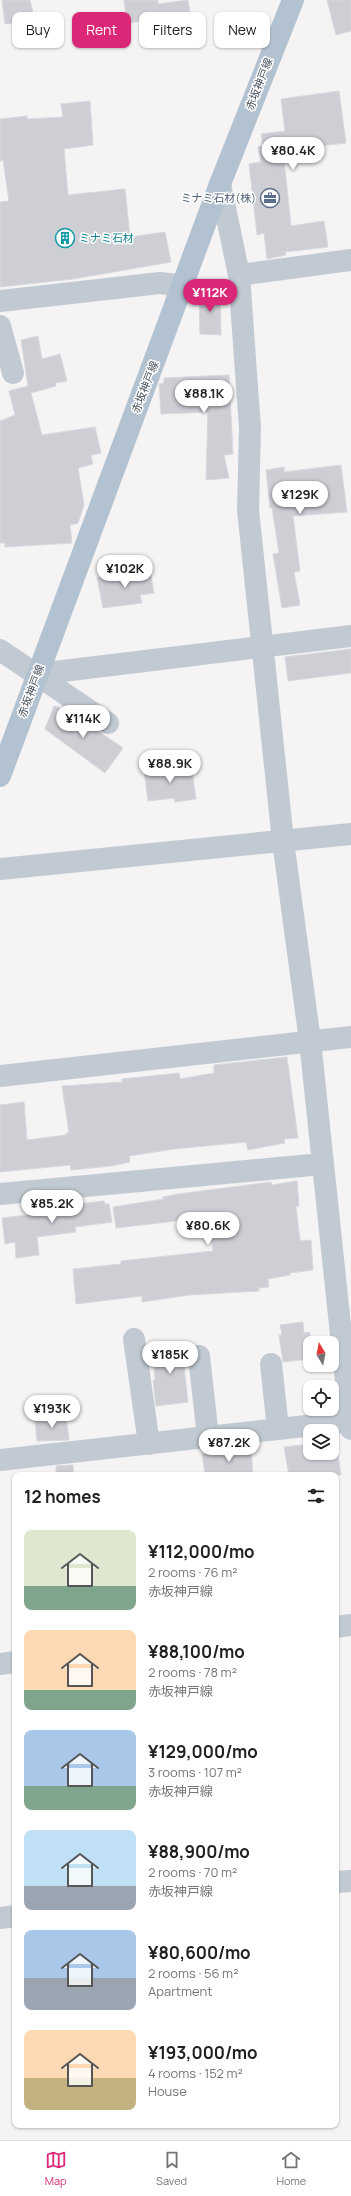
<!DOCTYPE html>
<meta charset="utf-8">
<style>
:root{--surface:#fff;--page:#f2f2f2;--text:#202124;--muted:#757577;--line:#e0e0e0;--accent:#db2777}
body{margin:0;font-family:Manrope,"Noto Sans JP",sans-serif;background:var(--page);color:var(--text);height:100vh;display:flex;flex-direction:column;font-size:15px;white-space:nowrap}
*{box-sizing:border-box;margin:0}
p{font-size:13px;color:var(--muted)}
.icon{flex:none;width:22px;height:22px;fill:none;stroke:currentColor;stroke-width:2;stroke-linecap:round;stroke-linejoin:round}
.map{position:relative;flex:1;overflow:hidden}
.panel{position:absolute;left:12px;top:1472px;width:327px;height:656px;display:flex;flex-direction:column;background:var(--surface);border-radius:8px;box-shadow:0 1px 3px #0004}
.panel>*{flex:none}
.hud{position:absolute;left:12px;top:12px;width:327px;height:36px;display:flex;gap:8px}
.needle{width:26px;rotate:350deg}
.tools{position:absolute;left:303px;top:1336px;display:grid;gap:8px}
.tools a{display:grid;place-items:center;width:36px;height:36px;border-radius:8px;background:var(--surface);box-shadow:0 1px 3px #0004;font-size:20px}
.price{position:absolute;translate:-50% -34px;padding:0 9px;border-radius:14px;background:#fff;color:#222;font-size:13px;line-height:26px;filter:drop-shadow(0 1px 2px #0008)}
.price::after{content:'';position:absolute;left:50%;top:24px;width:12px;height:9px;margin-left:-6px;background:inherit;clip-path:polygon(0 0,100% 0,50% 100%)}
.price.active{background:var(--accent);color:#fff}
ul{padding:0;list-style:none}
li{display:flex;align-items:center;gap:12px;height:100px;padding:0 12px}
li span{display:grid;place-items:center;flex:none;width:112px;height:80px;border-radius:8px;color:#555}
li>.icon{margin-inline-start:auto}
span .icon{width:48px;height:48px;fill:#fffc;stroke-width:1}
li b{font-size:17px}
h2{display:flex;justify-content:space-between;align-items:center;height:48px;padding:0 12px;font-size:17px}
.chip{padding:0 14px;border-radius:8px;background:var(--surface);box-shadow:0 1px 3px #0004;font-size:14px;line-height:36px}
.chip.active{background:var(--accent);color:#fff}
.menu{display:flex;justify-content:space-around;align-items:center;height:56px;border-top:1px solid var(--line);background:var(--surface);font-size:11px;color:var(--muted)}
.menu a{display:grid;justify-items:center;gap:2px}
.menu .active{color:var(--accent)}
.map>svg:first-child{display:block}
.building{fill:#cdcfd5;stroke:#d7d9de}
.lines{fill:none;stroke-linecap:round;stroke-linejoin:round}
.minor{stroke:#c1cad2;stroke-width:22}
.major{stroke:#b3c2d1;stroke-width:22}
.labels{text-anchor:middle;stroke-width:3;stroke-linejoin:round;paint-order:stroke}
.street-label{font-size:11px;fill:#4a5661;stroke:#fff}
.service-label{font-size:11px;fill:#4e5e75;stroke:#fff;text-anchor:end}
.culture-label{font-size:11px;fill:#0d838f;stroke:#fff;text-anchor:start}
</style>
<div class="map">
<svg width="351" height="2140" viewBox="0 0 351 2140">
<rect width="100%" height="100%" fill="#f5f3f3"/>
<path class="building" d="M2,0H30L35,21L5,24Z
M124,0H158V4L188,0L191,19L144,26L143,21L127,23Z
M327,0H351V31L336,35Z
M339,91L346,143L283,150L291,226L324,221L328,247L285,252L286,255L267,259L264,233L257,235L249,164L261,162L258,147L263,146L261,134L285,131L281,99Z
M90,101L93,145L64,149L68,195L125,189L130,237L165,232L171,262L73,279L0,287V202L9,201L3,160L0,161V119L27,116V119L63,117L61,104Z
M220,291L221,335L200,334L199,293Z
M38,336L42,359L60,354L67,381L55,383L56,386L31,393L42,435L95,427L101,453L91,455L93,464L78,468L84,505L78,523L70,525L72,543L5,547V543H0V421L15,415L9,391L28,386L21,340Z
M229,375L233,454L224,455L229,478L206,480L208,412L161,414L159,384L164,383V378Z
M341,465L347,512L293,516L300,571L294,572L300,605L282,608L273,554L279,553L272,508H270L266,470L284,467V472Z
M150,570L154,593L140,595L142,603L103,608L97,578Z
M351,649V673L288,681L285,657Z
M54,706L70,712L123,748L105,773L45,729Z
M185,764L186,771L192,770L196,799L175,802L174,798L148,801L144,770Z
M287,1057L298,1138L284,1139L285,1143L248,1150L246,1142L174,1149L129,1156L130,1162L111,1166L71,1170L70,1165L0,1172V1105L24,1102L27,1140L66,1135V1133H69L62,1086L122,1082V1079L179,1073L180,1079L214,1073V1065Z
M297,1181L299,1206H296L300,1241L311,1240L313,1270L290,1273V1275L268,1279L269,1287L259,1288V1291L189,1295L142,1302V1296L76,1304L73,1269L121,1264V1261L213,1251L210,1217L116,1228L113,1207L164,1199L163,1197L178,1194L271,1182L272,1185Z
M104,1201L105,1204H109L112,1222L75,1227L76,1232L37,1237L39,1255L16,1258L15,1242L5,1244L2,1218L37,1214L36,1209Z
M303,1322L304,1333L310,1332V1359L283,1362L279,1335H282L280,1325Z
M187,1345L188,1367H184L188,1402L156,1406L153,1381L155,1380L153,1348Z
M66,1415L69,1440L37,1441L35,1420Z
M332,1441H336L341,1475H289L284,1447L310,1444V1453H332Z
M251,1449L253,1475H205L202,1454Z
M73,1465L74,1475H56V1466Z"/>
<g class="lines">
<path class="minor" d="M220,184L239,275L250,428L248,510L283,841L310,1041L351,1429
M239,275L351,260
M0,301L160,283L183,286
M0,326L13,373
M0,650L108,723
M38,674L351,636
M0,869L351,834
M0,1076L351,1037
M0,1194L322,1164
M134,1339L149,1444
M199,1356L208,1437
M271,1364L278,1429
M0,1460L351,1421
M336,1627L351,1625
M0,1664L15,1662
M336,1882L351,1881
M0,1918L15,1916"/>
<path class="major" d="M0,776L220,184L293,0"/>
</g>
<defs>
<symbol id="office-ring" viewBox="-11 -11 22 22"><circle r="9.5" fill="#fff" stroke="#5c6f8a" stroke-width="1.5"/><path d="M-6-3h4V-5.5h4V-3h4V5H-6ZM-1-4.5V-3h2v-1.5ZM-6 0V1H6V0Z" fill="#5c6f8a"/></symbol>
<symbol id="building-ring" viewBox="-11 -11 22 22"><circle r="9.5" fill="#fff" stroke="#0f9aa8" stroke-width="1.5"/><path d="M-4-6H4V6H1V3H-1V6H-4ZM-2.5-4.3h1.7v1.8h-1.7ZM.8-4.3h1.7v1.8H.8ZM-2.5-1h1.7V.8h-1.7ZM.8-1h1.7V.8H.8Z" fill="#0f9aa8"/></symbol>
</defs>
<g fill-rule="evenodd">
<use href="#office-ring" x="259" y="187" width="22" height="22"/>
<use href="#building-ring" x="54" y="227" width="22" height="22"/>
</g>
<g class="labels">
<g class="street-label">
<text transform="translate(259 84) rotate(-69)" y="4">赤坂神戸線</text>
<text transform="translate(145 387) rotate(-69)" y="4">赤坂神戸線</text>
<text transform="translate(31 691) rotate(-70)" y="4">赤坂神戸線</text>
</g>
<g class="service-label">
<text x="256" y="202">ミナミ石材(株)</text>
</g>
<g class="culture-label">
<text x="79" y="242">ミナミ石材</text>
</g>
</g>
</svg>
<div class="tools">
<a><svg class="needle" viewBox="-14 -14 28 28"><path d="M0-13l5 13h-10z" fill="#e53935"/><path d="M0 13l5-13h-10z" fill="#757577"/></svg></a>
<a><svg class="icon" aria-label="locate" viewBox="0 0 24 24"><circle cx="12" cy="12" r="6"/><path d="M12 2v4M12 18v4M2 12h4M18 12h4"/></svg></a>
<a><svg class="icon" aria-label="layers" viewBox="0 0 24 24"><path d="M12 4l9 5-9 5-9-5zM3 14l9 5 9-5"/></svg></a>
</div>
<b class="price" style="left:293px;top:171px">¥80.4K</b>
<b class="price active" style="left:210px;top:313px">¥112K</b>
<b class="price" style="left:204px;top:414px">¥88.1K</b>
<b class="price" style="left:300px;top:515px">¥129K</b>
<b class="price" style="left:125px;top:589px">¥102K</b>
<b class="price" style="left:83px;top:739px">¥114K</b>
<b class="price" style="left:170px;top:784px">¥88.9K</b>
<b class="price" style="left:52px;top:1224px">¥85.2K</b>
<b class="price" style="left:208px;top:1246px">¥80.6K</b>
<b class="price" style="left:170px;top:1375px">¥185K</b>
<b class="price" style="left:52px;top:1429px">¥193K</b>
<b class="price" style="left:229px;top:1463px">¥87.2K</b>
<div class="hud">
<a class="chip">Buy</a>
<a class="chip active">Rent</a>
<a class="chip">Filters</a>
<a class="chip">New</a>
</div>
<section class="panel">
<h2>12 homes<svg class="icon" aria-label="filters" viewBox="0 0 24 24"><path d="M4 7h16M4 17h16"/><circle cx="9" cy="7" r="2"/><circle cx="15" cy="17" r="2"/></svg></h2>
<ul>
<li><span style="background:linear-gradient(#dfe7d0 70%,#7fa58c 0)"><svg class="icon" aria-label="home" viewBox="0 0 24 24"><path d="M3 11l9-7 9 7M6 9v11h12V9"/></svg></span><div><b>¥112,000/mo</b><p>2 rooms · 76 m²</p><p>赤坂神戸線</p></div></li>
<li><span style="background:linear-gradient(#ffd9b3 75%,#7fa58c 0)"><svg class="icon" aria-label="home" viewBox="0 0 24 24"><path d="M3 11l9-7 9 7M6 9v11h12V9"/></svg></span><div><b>¥88,100/mo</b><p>2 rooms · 78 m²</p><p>赤坂神戸線</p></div></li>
<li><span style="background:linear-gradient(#a9c7e8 70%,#7fa58c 0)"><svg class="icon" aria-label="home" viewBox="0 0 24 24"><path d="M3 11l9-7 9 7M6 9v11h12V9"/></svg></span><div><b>¥129,000/mo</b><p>3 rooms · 107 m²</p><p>赤坂神戸線</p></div></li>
<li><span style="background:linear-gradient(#bfe0f5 70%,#9aa5b1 0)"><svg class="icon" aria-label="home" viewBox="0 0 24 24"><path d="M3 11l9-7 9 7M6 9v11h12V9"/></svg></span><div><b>¥88,900/mo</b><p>2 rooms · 70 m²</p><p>赤坂神戸線</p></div></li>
<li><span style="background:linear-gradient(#a9c7e8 60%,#9aa5b1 0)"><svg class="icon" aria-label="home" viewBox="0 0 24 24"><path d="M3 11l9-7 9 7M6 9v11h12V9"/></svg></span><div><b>¥80,600/mo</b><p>2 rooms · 56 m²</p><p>Apartment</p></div></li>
<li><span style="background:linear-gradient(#ffd9b3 60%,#c2b280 0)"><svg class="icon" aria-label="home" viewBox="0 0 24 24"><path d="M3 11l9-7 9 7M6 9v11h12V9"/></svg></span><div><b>¥193,000/mo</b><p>4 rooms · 152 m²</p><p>House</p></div></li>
</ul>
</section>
</div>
<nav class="menu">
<a class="active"><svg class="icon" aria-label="map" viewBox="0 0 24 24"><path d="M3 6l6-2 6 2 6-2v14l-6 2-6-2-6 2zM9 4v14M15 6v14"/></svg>Map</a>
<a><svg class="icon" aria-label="saved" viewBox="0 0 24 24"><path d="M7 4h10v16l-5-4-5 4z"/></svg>Saved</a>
<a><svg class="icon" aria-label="home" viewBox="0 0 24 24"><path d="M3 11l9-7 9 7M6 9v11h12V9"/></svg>Home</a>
</nav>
